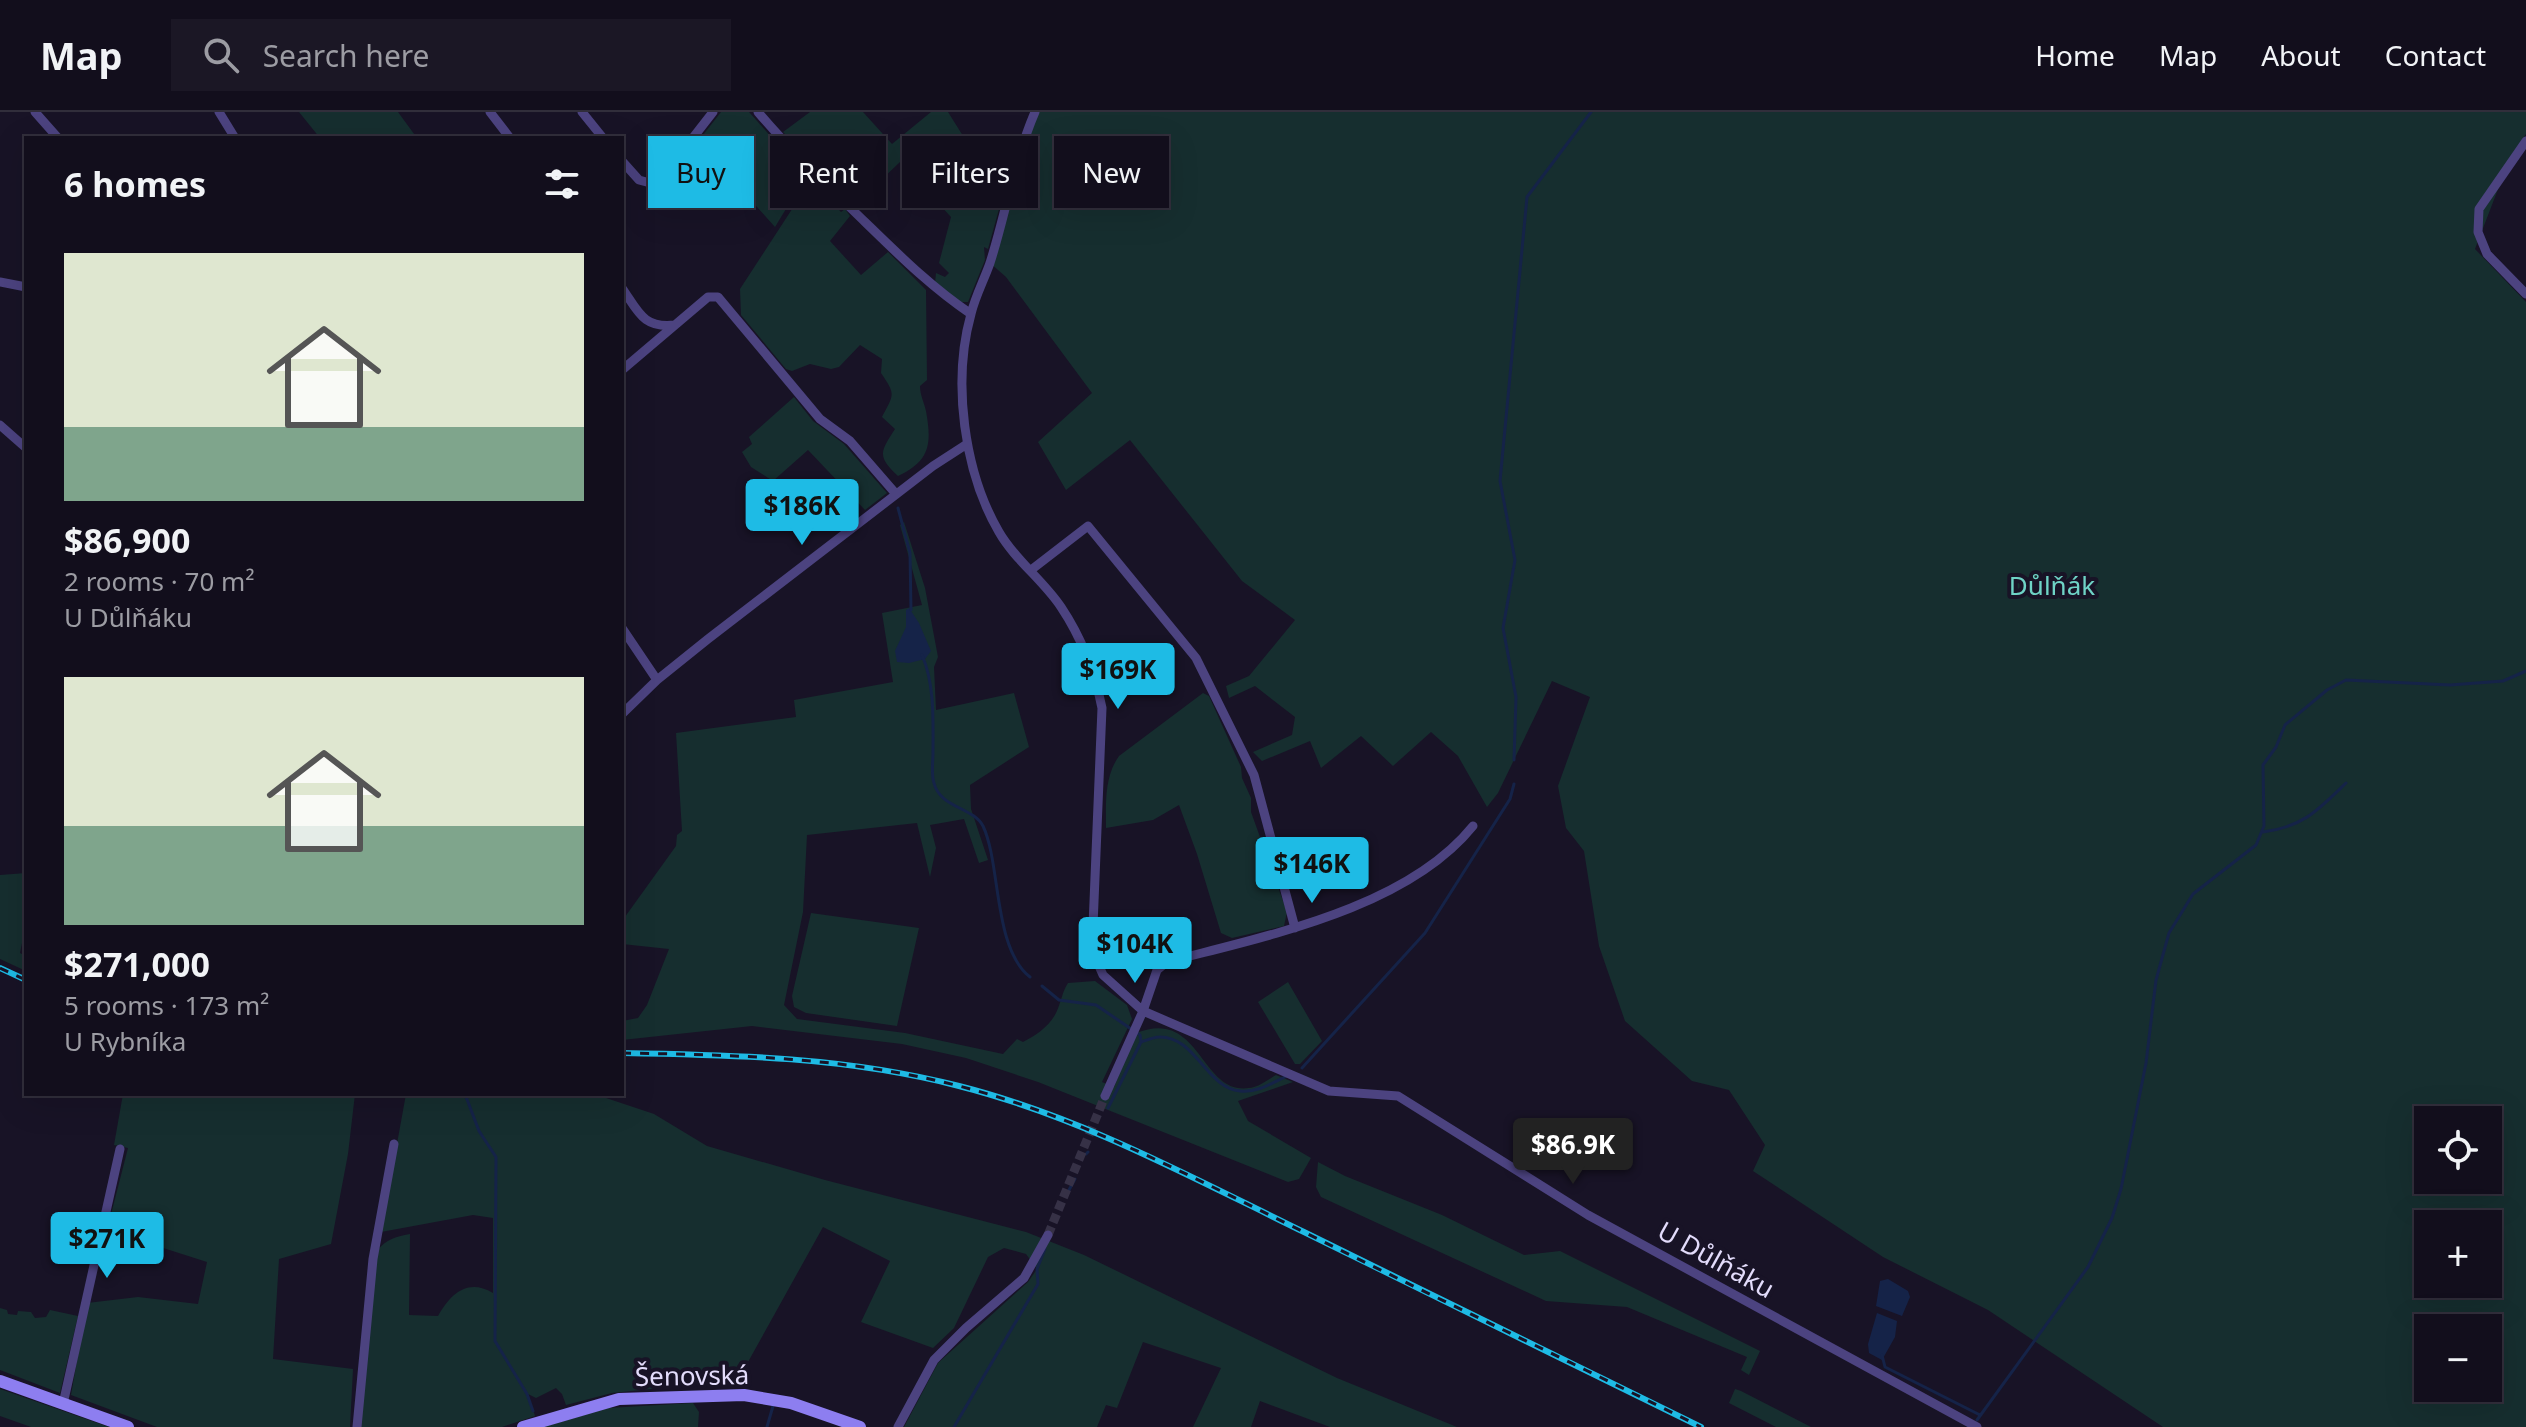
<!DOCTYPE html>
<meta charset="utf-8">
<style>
:root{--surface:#120e1c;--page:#1b1725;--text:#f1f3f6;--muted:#9c9ca3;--line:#312e3b;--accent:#1ebbe5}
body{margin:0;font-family:"Noto Sans",sans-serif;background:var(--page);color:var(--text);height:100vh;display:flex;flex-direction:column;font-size:30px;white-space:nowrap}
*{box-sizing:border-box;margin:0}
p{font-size:26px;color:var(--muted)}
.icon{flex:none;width:44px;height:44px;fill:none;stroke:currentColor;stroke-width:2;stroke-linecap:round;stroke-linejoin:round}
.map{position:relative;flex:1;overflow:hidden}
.side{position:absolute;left:24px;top:24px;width:600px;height:960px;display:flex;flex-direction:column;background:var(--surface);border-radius:0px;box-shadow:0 8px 32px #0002,0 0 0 2px var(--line)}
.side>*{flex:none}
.hud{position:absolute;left:648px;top:24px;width:760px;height:72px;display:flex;gap:16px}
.controls{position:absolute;left:2414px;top:994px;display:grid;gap:16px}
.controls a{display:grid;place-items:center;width:88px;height:88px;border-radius:0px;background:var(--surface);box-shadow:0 8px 32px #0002,0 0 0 2px var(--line);font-size:40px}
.price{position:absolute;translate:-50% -68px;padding:0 18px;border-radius:8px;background:var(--accent);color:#111;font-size:26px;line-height:52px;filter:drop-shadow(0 2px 4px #0008)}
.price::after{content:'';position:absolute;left:50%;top:48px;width:24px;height:18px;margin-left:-12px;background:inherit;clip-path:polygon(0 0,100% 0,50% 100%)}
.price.selected{background:#222;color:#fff}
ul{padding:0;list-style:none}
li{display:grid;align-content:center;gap:16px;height:424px;padding:0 40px}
li span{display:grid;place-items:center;height:248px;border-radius:0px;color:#555}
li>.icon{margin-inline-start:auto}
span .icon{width:144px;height:144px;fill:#fffc;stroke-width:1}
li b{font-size:34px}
h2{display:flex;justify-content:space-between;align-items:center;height:96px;padding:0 40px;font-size:34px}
.pill{padding:0 28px;border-radius:0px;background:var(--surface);box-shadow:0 8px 32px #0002,0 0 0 2px var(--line);font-size:28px;line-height:72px}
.pill.selected{background:var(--accent);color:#111}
header{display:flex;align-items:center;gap:48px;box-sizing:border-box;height:112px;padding:0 40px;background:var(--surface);border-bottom:2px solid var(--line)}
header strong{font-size:38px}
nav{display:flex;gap:44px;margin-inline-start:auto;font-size:28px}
.search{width:560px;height:72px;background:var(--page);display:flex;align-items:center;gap:20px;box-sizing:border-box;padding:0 28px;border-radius:0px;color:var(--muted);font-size:30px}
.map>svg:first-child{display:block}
.green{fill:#162e2f;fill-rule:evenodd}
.water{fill:#152348}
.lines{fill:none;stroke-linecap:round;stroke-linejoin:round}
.stream{stroke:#152348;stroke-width:3}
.street-tunnel{stroke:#363146;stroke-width:9;stroke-dasharray:9 4.5;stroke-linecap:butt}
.street{stroke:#4c4380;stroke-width:9}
.secondary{stroke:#8d7ef0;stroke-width:12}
.rail-casing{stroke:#1ebbe5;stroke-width:6}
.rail{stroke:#181326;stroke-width:3;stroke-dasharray:9;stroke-linecap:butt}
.labels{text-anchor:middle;stroke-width:8;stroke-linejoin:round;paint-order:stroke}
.park-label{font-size:26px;fill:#6fd3c6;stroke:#181326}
.street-label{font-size:26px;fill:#e3dcfb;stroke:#181326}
</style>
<header>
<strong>Map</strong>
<div class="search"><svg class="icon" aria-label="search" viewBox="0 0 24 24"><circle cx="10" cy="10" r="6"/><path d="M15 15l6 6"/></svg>Search here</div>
<nav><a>Home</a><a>Map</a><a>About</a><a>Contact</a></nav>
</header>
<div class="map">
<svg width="2526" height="1315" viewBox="0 0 2526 1315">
<rect width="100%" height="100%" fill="#181326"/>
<path class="green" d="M299,0H398L417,26H320Z
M721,0H749L806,64L775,115L730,65L696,32Z
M810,0H863L892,32L931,0H948L975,43L1007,68L988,137L984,135L985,148L968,190H960L935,171L936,161L945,165L949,161L939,151L951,105L900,50L856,92L783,20Z
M1035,0H2526V22L2510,46L2475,137L2526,190V1315H2163L1988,1198L1883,1145L1753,1059L1765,1033L1729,978L1692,969L1625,909L1599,834L1584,739L1566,716L1558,674L1590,585L1552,569L1498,681L1487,695L1458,644L1431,620L1393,654L1361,624L1321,656L1310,629L1262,649L1253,640L1292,623L1295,605L1255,574L1229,586L1226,574L1249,564L1295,508L1242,469L1130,328L1066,378L1038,330L1092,281L1006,165L990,151ZM2428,1008H2488V1068H2428ZM2428,1112H2488V1172H2428ZM2428,1216H2488V1276H2428Z
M811,68L841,100L845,97L850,104L830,129L861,163L888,140L926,178L927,268L920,274C920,283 924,290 926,299C932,332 930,349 898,364C876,344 881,339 895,317L882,305C894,282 896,283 881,261L882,247L860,233L839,255L831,257L810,252L792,259L786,257L741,203L740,177Z
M794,285L813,309L844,332L887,381L865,398L808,338L773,369L751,355L742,340L752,332L749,325Z
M904,410L925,476L938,545L934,555L936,598L1014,581L1029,635L970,673L971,697L988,748L979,751L964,707L930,713L936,736L930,765L917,711L807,723L803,800L784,893L797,907L905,921L1003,942L1017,927L1023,930C1036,923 1049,915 1056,901C1061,891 1062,880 1068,871L1095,869L1127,893L1132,907L1102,970L1114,975L1136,921C1203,894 1200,989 1254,975C1261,973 1269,967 1276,963L1293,970L1238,989L1248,1009L1311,1046L1299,1067L1288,1070L1038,970L966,946L902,932L752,914L622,928V909L638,906L647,893L669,837L622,832V809L676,734L677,723L682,719L676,621L796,605L794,588L893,570L882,501L922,493L900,413Z
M1203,581L1209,584L1241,655L1242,666L1251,686V700L1287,800L1284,814L1232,826L1221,821L1197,742L1179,693L1153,708L1106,716C1106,692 1104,665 1119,644Z
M26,761V811L20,841L26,844V859L0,847V763Z
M811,801L919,816L897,914L806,901L794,895L792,884Z
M1288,870L1322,929L1300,952H1295L1258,890Z
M123,982H355L348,1042L331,1132L279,1147L273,1247L353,1257L350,1315H157L71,1283L87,1191L138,1185L198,1192L207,1150L107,1118L128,1036L114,1033Z
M406,982H594L654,1002L707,1034L825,1068L1026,1120L1084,1143L1337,1266L1457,1315H1330L1260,1289L1251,1315H1193L1221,1256L1143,1230L1117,1296L1106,1293L1097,1315H904L938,1251L1028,1170L1037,1157L1026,1142L1004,1136L988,1145L954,1216L933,1236L861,1210L890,1149L823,1115L743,1259L730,1269L612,1281L566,1293L562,1282L556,1276L536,1286L528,1282L535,1304L502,1315H360L377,1139C386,1127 395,1125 410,1122L409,1203L438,1204C451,1181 468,1166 493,1181V1106L473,1103L381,1120Z
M1318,1050L1345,1064L1442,1103L1524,1143L1560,1139L1760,1239L1749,1263L1741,1258L1747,1245L1627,1195L1546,1189L1321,1085L1316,1075Z
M0,1196L7,1198L8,1202L17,1203L18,1199L31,1200L35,1206L46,1205L50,1198L78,1204L60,1281L0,1258Z
M0,1277L3,1278L109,1315H31L0,1304Z
M1735,1277L1741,1279L1811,1315H1776L1729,1291Z
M693,1291L699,1300L698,1315H543L608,1296Z"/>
<path class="water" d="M909,496L919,511L931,539L925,547L909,551L897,550L895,539L906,515V498Z
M1888,1167L1908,1179L1910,1185L1902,1204L1876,1194L1880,1169Z
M1877,1201L1897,1209L1895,1225L1882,1248L1869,1241L1868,1232Z"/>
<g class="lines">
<path class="stream" d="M898,396L910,441L911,498
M922,543C935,573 933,609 933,641C933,650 931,662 934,671C940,696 973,695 983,714C1001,752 993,836 1030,865
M1514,648L1516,585L1503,516L1515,448L1500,369L1527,85L1591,0
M2263,720C2303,715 2318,698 2346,671
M1042,874L1059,888L1096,893L1140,923L1141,930
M1302,956L1425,821L1510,687L1514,672
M465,982L479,1019L496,1045L495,1229L527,1282L533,1299
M1108,996L1141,930C1147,928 1154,925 1159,925C1196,924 1206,976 1240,979C1257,981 1272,971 1287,964
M1086,1042L1088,1040
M1069,1078L1075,1067
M1882,1243L1885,1255L1980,1303
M1977,1308L2088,1155L2112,1106L2121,1077L2146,951L2156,868L2169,821L2193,782L2256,733L2264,714L2263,653L2276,635L2285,613L2327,578L2346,568L2450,573L2503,569L2526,559
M767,1315L773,1294
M954,1315L1038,1172L1037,1157L1045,1137"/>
<path class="street-tunnel" d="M1048,1123L1105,984"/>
<path class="street" d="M35,0L58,26
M219,0L235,26
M490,0L510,26
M582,0L603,26
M758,0C791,39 828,74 865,110C899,143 931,175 971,202
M1035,0C1014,49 1006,101 990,151C984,168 975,185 971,202C952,270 964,360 999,420C1015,448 1043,468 1061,495C1081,525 1095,561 1102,596L1092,838L1103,863L1143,899L1329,979L1398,984L1588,1103L1977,1315
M2526,29L2479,97L2478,120L2487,142L2526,182
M622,49L639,68L654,72L660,68L713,0
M0,170L26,175
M622,176C638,199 643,217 675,213
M622,258L708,185H718L820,307L850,329L896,382
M0,313L26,336
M1031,458L1088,414L1196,546L1254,663L1295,816
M622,516L657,568
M622,602L657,568L708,527L933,354L967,332
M1105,984L1143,899L1157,858L1167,850C1265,824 1406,797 1473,714
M63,1292L120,1037
M357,1315L373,1147L394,1032
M898,1315L934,1248L966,1216L1024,1166L1048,1123"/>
<path class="secondary" d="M0,1269L128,1315
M523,1315L619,1287L744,1283L791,1291L860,1315"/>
<defs>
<path id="rail" d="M0,856L26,868
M622,941C736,943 847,945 959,974C1081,1005 1191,1065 1304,1120C1436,1186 1569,1249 1701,1315"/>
</defs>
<use href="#rail" class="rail-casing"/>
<use href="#rail" class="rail"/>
</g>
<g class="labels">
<g class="park-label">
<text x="2052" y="483">Důlňák</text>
</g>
<g class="street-label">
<text transform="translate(1716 1148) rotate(29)" y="9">U Důlňáku</text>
<text transform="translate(692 1264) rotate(-1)" y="9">Šenovská</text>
</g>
</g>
</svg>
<div class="controls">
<a><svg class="icon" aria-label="locate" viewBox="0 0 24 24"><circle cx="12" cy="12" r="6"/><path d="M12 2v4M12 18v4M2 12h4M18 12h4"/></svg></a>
<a>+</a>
<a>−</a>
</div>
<b class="price" style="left:802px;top:435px">$186K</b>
<b class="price" style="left:1118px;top:599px">$169K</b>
<b class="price" style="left:1312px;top:793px">$146K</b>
<b class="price" style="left:1135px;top:873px">$104K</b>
<b class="price selected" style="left:1573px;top:1074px">$86.9K</b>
<b class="price" style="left:107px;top:1168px">$271K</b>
<div class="hud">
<a class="pill selected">Buy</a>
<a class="pill">Rent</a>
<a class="pill">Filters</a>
<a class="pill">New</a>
</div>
<section class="side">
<h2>6 homes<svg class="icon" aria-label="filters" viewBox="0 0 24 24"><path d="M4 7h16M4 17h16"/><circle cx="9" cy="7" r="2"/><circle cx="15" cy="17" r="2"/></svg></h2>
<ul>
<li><span style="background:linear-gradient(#dfe7d0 70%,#7fa58c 0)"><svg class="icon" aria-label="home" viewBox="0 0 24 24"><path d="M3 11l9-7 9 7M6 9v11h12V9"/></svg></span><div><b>$86,900</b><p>2 rooms · 70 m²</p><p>U Důlňáku</p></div></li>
<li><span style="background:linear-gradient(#dfe7d0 60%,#7fa58c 0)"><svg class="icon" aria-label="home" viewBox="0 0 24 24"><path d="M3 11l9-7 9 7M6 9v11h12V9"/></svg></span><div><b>$271,000</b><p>5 rooms · 173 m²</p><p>U Rybníka</p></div></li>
</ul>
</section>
</div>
